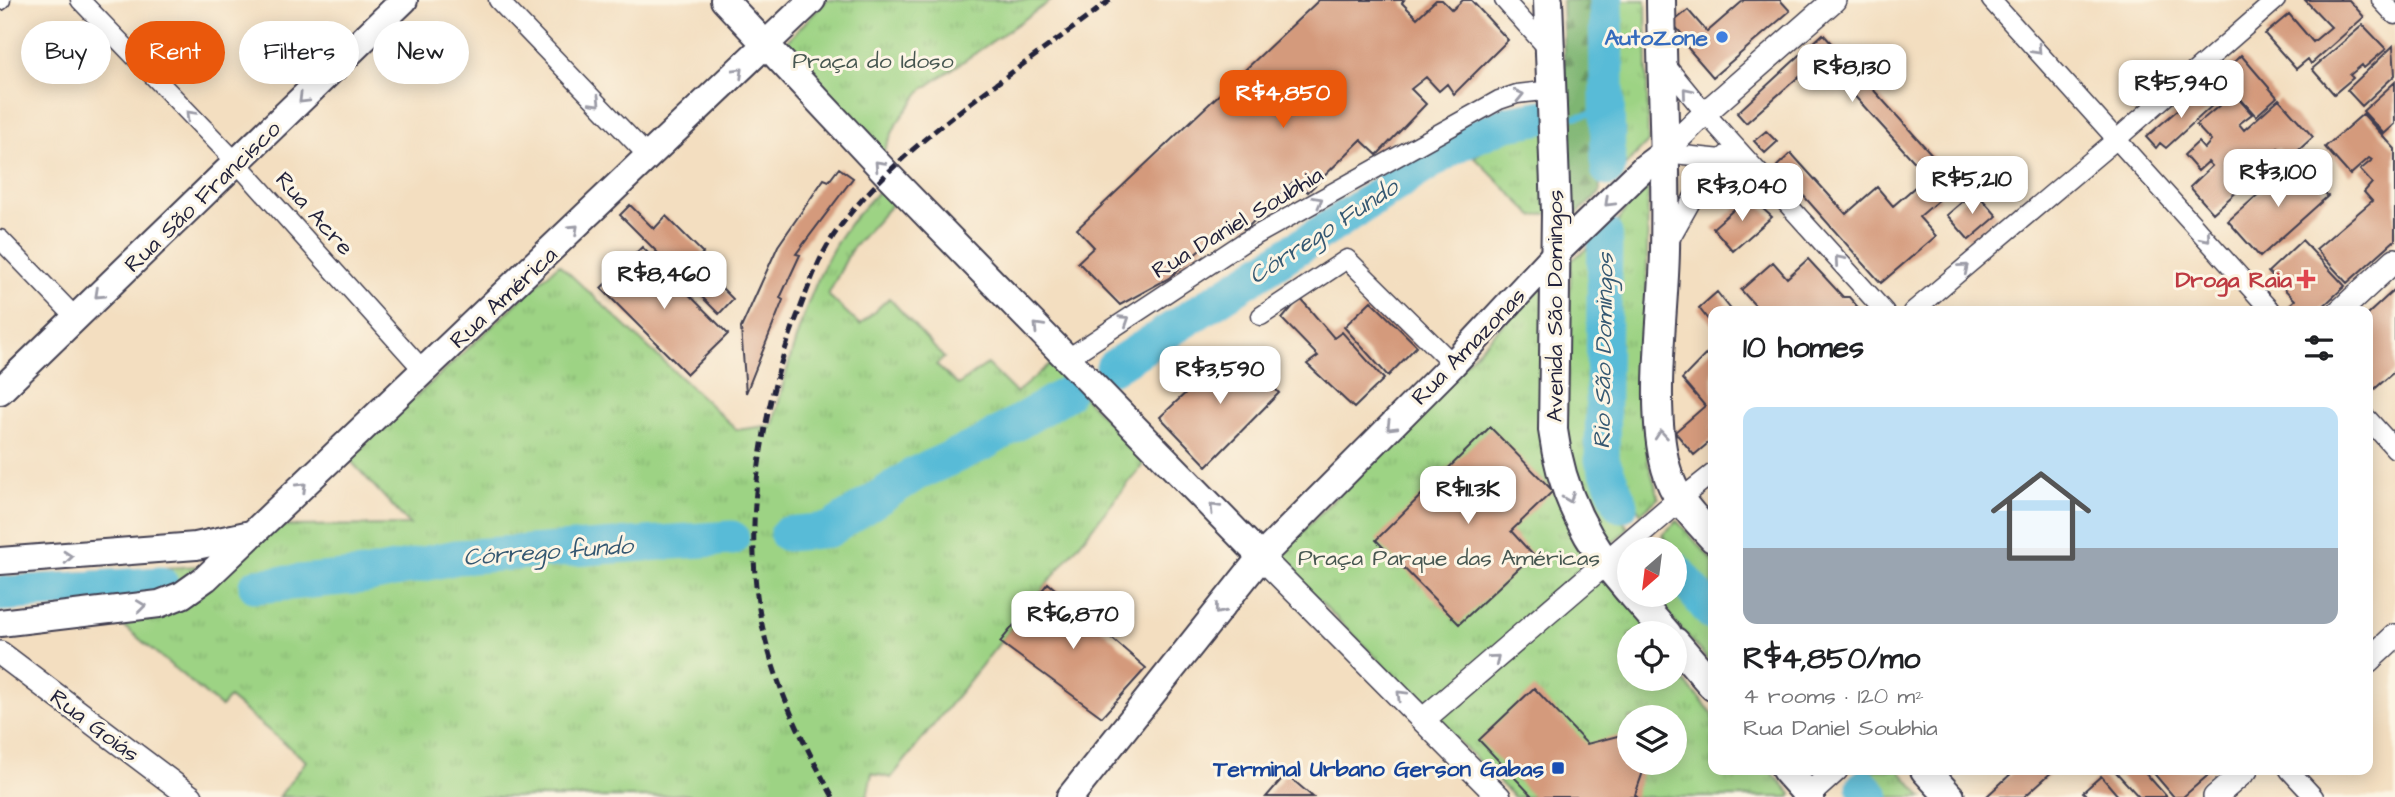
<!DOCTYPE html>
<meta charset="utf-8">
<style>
:root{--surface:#fff;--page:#f2f2f2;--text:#202124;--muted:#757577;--accent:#ea580c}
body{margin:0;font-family:"Architects Daughter",sans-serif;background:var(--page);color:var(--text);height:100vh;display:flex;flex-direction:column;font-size:26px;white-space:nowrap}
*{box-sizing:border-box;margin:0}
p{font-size:23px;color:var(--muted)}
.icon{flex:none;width:38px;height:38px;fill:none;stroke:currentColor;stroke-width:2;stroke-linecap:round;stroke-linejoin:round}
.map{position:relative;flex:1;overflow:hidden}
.panel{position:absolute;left:1708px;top:306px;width:665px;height:469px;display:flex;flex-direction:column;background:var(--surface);border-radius:14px;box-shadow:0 4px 18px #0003}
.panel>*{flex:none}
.banner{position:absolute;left:21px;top:21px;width:665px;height:63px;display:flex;gap:14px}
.needle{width:46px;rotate:208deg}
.fabs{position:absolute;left:1617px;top:537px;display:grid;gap:14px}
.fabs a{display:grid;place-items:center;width:70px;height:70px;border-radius:50%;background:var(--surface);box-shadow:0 4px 18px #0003;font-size:35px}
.price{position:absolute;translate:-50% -60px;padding:0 16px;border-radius:14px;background:#fff;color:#222;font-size:23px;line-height:46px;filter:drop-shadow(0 2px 4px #0008)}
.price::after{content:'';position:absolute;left:50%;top:42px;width:21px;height:16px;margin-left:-10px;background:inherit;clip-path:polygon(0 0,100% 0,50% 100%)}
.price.selected{background:var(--accent);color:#fff}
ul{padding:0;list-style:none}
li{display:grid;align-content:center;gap:14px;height:371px;padding:0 35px}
li span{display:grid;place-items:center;height:217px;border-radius:14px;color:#555}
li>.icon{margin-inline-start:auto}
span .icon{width:126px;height:126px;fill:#fffc;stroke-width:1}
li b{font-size:30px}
h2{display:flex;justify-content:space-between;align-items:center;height:84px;padding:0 35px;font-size:30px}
.pill{padding:0 24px;border-radius:32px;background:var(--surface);box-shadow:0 4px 18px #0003;font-size:24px;line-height:63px}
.pill.selected{background:var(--accent);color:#fff}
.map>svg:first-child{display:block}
.grass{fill:url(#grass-tufts);stroke:#607a60;stroke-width:2;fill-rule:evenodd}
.forest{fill:url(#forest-firs);stroke:#506c56;stroke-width:2}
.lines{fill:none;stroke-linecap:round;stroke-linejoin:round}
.stream{stroke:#58bbd7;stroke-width:6}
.river{stroke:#58bbd7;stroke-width:35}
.building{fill:#d49a7b}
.minor-casing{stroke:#413e4f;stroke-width:21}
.tertiary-casing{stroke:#413e4f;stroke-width:26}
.secondary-casing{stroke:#413e4f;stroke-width:30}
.primary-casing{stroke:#413e4f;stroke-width:32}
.minor{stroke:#fff;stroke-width:18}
.tertiary{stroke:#fff;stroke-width:23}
.secondary{stroke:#fff;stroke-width:26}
.primary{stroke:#fff;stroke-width:28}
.rail{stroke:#22223b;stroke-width:5;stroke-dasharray:10 5;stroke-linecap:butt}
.oneway{stroke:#9c9ca7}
.shop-dot{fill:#3f7fe0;stroke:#fcf5e5;stroke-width:2.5}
.health-dot{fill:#e0444e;stroke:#fcf5e5;stroke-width:2.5}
.transit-dot{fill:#1a4fb4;stroke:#fcf5e5;stroke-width:2.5}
.labels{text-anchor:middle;stroke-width:6;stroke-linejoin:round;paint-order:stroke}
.shop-label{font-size:23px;font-weight:bold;fill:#366cbe;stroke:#fcf5e5;text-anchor:end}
.park-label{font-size:23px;fill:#475751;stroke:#fcf5e5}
.street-label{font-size:23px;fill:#22223b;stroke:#fcf5e5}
.health-label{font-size:23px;font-weight:bold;fill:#be3a42;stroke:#fcf5e5;text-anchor:end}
.transit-label{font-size:23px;font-weight:bold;fill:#164399;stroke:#fcf5e5;text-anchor:end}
.water-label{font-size:24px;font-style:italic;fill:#355872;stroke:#fcf5e5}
</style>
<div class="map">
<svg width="2395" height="797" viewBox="0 0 2395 797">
<defs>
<pattern id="grass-tufts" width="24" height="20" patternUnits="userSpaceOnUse" patternTransform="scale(1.75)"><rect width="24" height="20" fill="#9dd384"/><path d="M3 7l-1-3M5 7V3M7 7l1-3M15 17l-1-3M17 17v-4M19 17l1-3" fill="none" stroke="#87b573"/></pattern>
<pattern id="forest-firs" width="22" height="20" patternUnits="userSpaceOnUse" patternTransform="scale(1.75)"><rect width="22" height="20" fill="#7eb572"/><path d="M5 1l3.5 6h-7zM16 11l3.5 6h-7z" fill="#67935f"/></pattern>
</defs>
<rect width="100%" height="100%" fill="#fcf5e5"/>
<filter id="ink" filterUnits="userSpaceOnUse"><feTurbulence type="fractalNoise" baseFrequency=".0143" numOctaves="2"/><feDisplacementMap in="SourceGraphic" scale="14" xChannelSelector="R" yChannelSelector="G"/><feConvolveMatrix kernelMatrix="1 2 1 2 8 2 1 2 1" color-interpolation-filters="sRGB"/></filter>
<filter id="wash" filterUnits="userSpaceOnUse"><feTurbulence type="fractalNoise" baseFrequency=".00686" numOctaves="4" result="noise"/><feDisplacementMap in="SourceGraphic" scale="28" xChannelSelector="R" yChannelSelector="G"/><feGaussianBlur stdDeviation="1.57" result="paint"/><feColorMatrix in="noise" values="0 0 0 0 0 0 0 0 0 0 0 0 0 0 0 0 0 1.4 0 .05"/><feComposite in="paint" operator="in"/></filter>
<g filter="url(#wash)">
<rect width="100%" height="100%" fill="#f3dec0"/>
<path class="grass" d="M827,0H1052L922,90L897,123L881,157L783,45Z
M1616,0H1646L1648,142L1617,174Z
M1536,130L1550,132L1553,212L1534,217L1474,157L1491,145Z
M1648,186L1645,424L1648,462L1659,498L1641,513L1626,492L1616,464L1613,424L1618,222L1628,205Z
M881,188L894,202L851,250L828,295L860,325L889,298L944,358L936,365L958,385L987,364L1016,393L1051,363L1146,461L891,778L872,773L867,797H698L681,794L654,797H279L306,761L229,698L221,707L119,622L277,526L410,525L349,459L559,264L737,430L773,425C788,362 810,276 849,224C859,212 871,200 881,188Z
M1595,242L1591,460L1602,494L1628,528L1609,546L1585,503L1570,460L1566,428L1571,261Z
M1544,282L1541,433L1652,633L1629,634V679H1675V671L1713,714V770H1770L1792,795L1790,797H1514L1277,558ZM1629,718H1675V763H1629Z
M1677,521L1713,561V593L1662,535Z
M199,566L167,590L0,608V577Z
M1675,581L1713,625V666L1651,595H1675Z
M1858,770H1899L1923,797H1882Z"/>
<path class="forest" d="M1562,0H1597L1600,193L1569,221Z"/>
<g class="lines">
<path class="stream" d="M1575,117L1607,110"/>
<path class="river" d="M1606,0L1608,169
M1605,234L1602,460L1621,505
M1113,367L1460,143L1507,123L1543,117
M787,534L829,530L915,474L984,443L1066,394
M1675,569L1713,614
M256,586L365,576L457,557L732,538
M0,594L161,584
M1864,787L1873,797"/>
</g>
<g id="blocks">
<path class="building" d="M1319,0H1404L1402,3L1417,18L1436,0H1442L1452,10L1463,0H1471L1508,40L1454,94L1447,84L1439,91L1426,77L1411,89L1426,104L1377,155L1361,140L1308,192L1295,180L1245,230L1233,220L1169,278L1120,305L1078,262L1094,247L1077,229Z
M1744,0H1780L1790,11L1713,77L1687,47L1689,42L1672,23L1688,10L1707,32Z
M2305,0H2349L2364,17L2311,64L2308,59L2296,69L2265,34L2289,14L2313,42L2331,27Z
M2363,25L2386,49L2364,68L2362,65L2350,75L2353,78L2334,94L2312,69Z
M1823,34L1954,179L1941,191L1820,58L1746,123L1737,113Z
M2393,46L2395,75L2362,106L2347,90Z
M2241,55L2277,97L2256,116L2220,76Z
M2221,79L2252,114L2239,124L2244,130L2279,99L2313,137L2288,160L2278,148L2237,185L2241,188L2213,213L2190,187L2212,166L2208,162L2198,171L2184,155L2198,142L2204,149L2211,141L2196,125L2220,105L2208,91Z
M2395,82V124L2384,134L2363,111Z
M2202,89L2214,104L2166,148L2160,143L2156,148L2146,137Z
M2363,114L2395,149V240L2347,283L2316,249L2372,201L2364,192L2372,183L2360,170L2372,160L2369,158L2350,175L2325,147Z
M1766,131L1777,142L1765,153L1754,141Z
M1791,153L1846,214L1877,187L1893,206L1923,180L1940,199L1919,217L1936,236L1881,283L1777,166Z
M2296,161L2328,196L2260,257L2228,221Z
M839,168L853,178L796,254L800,255L780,298L783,300L746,393L741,328L778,246L824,179L829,181Z
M1975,191L1997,216L1969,240L1947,215Z
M1749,196L1772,217L1733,251L1713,228Z
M630,205L654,229L666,216L703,253L695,261L733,299L719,314L620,215Z
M2302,240L2345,286L2317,312H2293L2288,306L2295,300L2268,272Z
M642,247L728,334L687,374L601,288Z
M1808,259L1843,297H1849L1862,312H1761L1741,290L1773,262L1787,278Z
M2395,289V371L2370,393L2368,314Z
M1717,292L1733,312H1713V326L1699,308Z
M1300,298L1334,338L1342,332L1384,379L1354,408L1307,364L1318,356L1282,319Z
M1371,301L1417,346L1388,376L1344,327Z
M1713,347V439L1694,455L1675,432L1705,406L1682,379Z
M1242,349L1267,372L1263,376L1279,393L1207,466L1160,417L1222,359L1227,365Z
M1490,427L1553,491L1511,531L1533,555L1459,624L1376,540Z
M1048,583L1146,668L1102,717L1000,642Z
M1534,688L1587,744L1629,733V763H1646L1635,795L1637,797H1533L1479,740Z
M2015,770H2054L2024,797H1986Z
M2114,770H2143L2167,797H2139Z
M2151,770H2214L2183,797H2174Z
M1286,774L1313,797H1266Z
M2101,776L2119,797H2088L2083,792Z"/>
</g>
</g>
<g filter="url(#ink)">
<use href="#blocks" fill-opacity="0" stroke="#413e4f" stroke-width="2"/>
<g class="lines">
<defs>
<path id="minor" d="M80,0L238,164L424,371
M498,0L650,158
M1504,0L1550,51
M1991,0L2272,312
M2381,0L2395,15
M0,1L1,0
M1664,63L1705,113L1885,312
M1664,153L1722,159L1756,176
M0,239L75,317
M1670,239L1697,191L1726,155
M1912,312L2118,138L2276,0
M1261,316L1347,259L1453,364
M1068,358L1244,242L1499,100L1517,94L1552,90
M2368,419L2395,449
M1679,500L1713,473
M2289,770L2314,797"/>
<path id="tertiary" d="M1664,153L1705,113L1834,0
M2339,312L2395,260
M1261,557L1499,797
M0,653L191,797
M2368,661L2395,636
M1424,719L1679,500
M1806,797L1836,770
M2215,797L2246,770"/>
<path id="secondary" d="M724,0L888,175L1261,557
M0,391L404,0
M0,561L196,546L251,534
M0,623L159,604L182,595L206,578L812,0
M1070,797L1261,557L1453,364L1556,253L1644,168L1664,153"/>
<path id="primary" d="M1548,0L1556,212L1553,430C1561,493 1587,544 1629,591
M1661,0C1662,83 1667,167 1665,250C1664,315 1649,406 1666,468C1674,498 1693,516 1713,538
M1633,595L1667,634
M1675,642L1713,686
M1786,770L1810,797
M1925,770L1950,797"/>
</defs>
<use href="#minor" class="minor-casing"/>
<use href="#tertiary" class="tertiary-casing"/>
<use href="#secondary" class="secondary-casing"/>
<use href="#primary" class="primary-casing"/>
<use href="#minor" class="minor"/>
<use href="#tertiary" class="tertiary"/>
<use href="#secondary" class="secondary"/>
<use href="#primary" class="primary"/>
<path class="rail" d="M833,797C798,734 766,667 757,595C746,506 764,402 796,319C808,289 819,254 839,228C908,135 1020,71 1110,0"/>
</g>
<defs><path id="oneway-chevron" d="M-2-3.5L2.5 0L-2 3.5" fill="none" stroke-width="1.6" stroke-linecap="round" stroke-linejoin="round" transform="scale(1.75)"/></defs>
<g class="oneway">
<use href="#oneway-chevron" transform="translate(2037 50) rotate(47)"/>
<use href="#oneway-chevron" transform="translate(739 72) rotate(-44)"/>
<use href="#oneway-chevron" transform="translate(1687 92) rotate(-130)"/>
<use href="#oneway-chevron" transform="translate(1519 95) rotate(-13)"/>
<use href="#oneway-chevron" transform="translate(303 99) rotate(135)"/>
<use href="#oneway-chevron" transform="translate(596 102) rotate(46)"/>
<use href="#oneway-chevron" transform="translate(190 115) rotate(-134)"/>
<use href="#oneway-chevron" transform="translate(879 165) rotate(-133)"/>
<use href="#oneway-chevron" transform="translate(1318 201) rotate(-29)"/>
<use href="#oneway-chevron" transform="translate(1609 202) rotate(136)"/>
<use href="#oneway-chevron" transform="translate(574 229) rotate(-43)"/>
<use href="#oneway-chevron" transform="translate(2206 237) rotate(49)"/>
<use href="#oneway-chevron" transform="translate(1839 260) rotate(-131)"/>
<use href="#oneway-chevron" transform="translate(1964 268) rotate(-40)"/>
<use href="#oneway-chevron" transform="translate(99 294) rotate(137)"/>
<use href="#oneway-chevron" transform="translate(1125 320) rotate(-33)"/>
<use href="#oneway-chevron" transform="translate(1038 327) rotate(-134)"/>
<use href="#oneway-chevron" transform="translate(1391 426) rotate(135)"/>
<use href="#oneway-chevron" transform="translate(1661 435) rotate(-95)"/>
<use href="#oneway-chevron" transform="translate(302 487) rotate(-44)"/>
<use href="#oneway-chevron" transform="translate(1569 498) rotate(68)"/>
<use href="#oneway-chevron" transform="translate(1214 508) rotate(-134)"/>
<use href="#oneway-chevron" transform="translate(68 557) rotate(-5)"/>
<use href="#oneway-chevron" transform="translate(141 606) rotate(-7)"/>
<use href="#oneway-chevron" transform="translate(1219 610) rotate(129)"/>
<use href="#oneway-chevron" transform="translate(1495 659) rotate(-40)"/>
<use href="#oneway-chevron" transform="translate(1401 695) rotate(-135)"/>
</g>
</g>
<circle class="shop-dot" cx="1722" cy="37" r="7"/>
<path class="health-dot" d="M2302.5 268.5h7v7h7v7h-7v7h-7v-7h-7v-7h7z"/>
<rect class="transit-dot" x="1551" y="761" width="14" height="14" rx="3.5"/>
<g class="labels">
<g class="shop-label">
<text x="1708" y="45">AutoZone</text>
</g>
<g class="park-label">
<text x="873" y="68">Praça do Idoso</text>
<text x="1449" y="565">Praça Parque das Américas</text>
</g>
<g class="street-label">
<text transform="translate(202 196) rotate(-44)" y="8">Rua São Francisco</text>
<text transform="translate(315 213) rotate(48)" y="8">Rua Acre</text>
<text transform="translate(1237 222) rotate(-31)" y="8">Rua Daniel Soubhia</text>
<text transform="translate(503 297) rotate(-43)" y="8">Rua América</text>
<text transform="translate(1554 306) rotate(-90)" y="8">Avenida São Domingos</text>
<text transform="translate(1468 346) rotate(-46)" y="8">Rua Amazonas</text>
<text transform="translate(95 725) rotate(37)" y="8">Rua Goiás</text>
</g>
<g class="health-label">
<text x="2292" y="287">Droga Raia</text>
</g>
<g class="transit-label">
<text x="1544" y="776">Terminal Urbano Gerson Gabas</text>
</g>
<g class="water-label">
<text transform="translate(1323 231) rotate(-33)" y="8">Córrego Fundo</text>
<text transform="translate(1603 351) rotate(-89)" y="8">Rio São Domingos</text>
<text transform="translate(548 551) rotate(-4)" y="8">Córrego fundo</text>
</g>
</g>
</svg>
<div class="fabs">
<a><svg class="needle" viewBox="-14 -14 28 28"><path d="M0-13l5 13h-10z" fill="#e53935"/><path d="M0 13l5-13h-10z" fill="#757577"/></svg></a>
<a><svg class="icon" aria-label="locate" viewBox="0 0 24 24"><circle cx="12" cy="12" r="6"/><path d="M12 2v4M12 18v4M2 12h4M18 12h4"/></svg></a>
<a><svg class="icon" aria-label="layers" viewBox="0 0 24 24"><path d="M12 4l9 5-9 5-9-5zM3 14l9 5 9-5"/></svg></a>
</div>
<b class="price" style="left:1852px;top:104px">R$8,130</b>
<b class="price" style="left:2181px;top:120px">R$5,940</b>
<b class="price selected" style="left:1283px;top:130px">R$4,850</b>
<b class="price" style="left:2278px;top:209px">R$3,100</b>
<b class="price" style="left:1972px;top:216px">R$5,210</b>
<b class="price" style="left:1742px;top:223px">R$3,040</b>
<b class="price" style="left:664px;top:311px">R$8,460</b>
<b class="price" style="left:1220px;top:406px">R$3,590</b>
<b class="price" style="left:1468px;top:526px">R$11.3K</b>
<b class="price" style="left:1073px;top:651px">R$6,870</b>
<div class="banner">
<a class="pill">Buy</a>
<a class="pill selected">Rent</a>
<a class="pill">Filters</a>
<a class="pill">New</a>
</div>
<section class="panel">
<h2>10 homes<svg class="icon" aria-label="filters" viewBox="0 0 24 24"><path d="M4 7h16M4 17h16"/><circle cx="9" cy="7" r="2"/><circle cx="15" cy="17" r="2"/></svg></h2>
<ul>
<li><span style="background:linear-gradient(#bfe0f5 65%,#9aa5b1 0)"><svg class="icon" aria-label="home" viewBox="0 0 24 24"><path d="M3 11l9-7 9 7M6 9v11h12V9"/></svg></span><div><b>R$4,850/mo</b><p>4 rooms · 120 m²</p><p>Rua Daniel Soubhia</p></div></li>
</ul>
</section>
</div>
